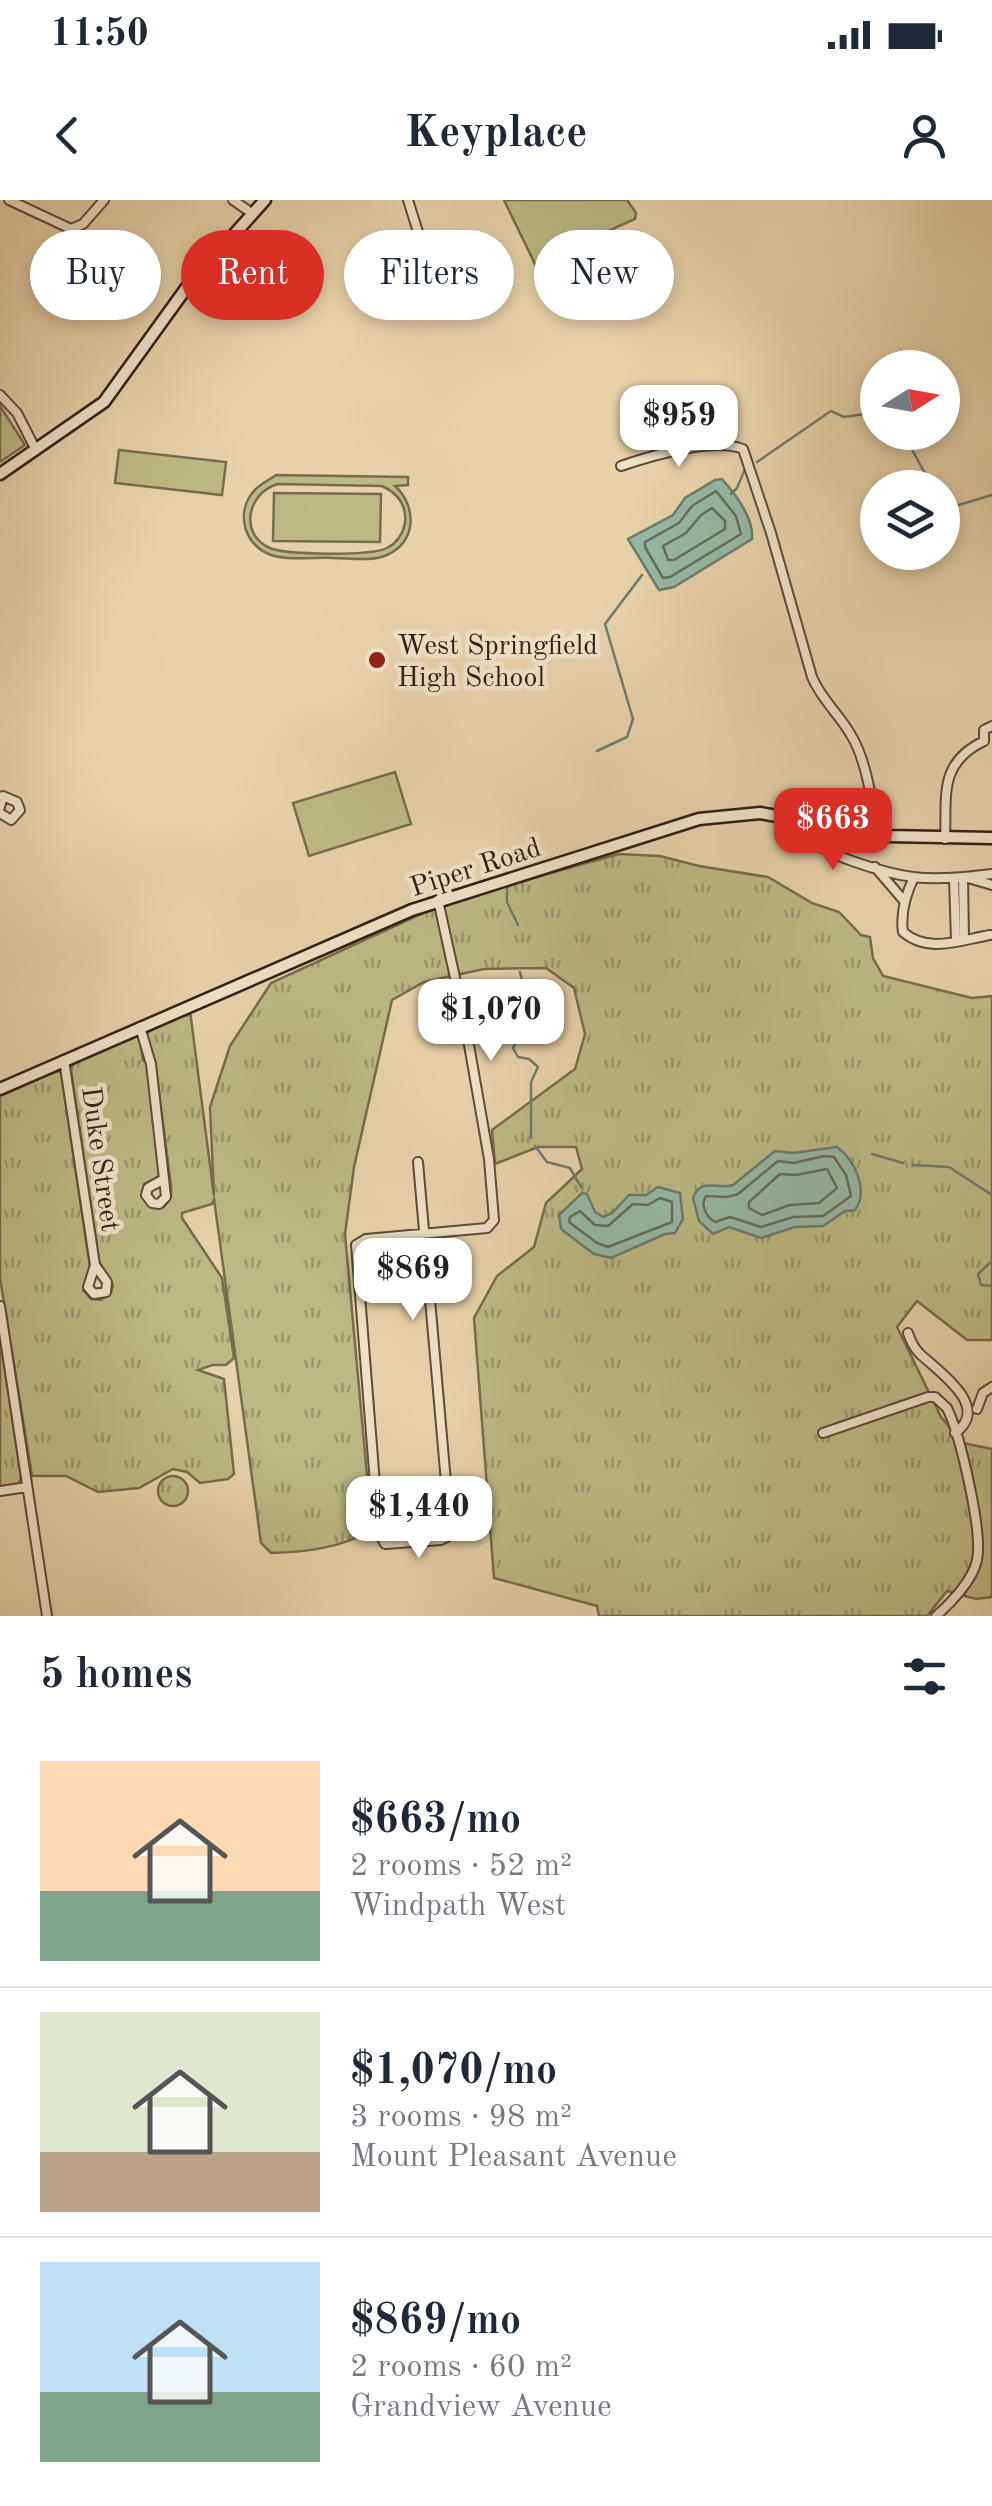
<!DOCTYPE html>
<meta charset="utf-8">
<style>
:root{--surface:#fff;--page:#f2f2f3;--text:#1f2937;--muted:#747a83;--line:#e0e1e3;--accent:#d93025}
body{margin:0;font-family:"Old Standard TT",serif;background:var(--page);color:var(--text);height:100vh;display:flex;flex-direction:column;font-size:38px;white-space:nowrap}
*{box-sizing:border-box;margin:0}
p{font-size:32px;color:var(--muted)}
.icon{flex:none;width:55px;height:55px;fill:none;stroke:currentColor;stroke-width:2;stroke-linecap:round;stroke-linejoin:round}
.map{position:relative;height:1416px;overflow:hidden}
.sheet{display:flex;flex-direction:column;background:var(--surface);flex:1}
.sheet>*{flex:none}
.top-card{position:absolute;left:30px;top:30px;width:932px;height:90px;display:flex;gap:20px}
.needle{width:65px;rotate:79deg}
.tools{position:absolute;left:860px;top:150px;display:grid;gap:20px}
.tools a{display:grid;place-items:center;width:100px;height:100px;border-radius:50%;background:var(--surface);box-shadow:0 5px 15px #0003;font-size:50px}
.price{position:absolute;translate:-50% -85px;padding:0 22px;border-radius:20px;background:#fff;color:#222;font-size:32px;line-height:65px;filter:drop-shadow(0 2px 5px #0008)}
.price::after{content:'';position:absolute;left:50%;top:60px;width:30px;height:22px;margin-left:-15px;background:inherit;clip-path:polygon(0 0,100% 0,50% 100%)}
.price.current{background:var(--accent);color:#fff}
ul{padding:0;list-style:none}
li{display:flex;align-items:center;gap:30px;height:250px;padding:0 40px}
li+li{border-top:2px solid var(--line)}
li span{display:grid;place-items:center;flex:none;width:280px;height:200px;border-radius:0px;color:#555}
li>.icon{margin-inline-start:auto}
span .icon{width:120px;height:120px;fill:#fffc;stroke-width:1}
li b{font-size:42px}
h2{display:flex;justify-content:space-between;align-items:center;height:120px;padding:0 40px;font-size:42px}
.pill{padding:0 35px;border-radius:45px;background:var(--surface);box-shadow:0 5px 15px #0003;font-size:35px;line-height:90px}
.pill.current{background:var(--accent);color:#fff}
.status{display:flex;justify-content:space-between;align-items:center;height:70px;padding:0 50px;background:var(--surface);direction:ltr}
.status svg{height:28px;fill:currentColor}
header{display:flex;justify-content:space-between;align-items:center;height:130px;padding:0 40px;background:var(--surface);font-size:45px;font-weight:700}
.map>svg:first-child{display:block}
.grass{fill:url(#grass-tufts);stroke:#766d4c;stroke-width:2.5}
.park{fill:#bbba84;stroke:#766d4c;stroke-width:2.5;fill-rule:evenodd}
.water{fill:#97b8a7;stroke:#6e7b6c;stroke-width:2.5}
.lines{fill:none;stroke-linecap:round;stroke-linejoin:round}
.shore{stroke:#646c5d;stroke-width:2.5}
.stream{stroke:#6e7b6c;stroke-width:2.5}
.street-casing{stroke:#5e4c38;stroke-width:12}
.secondary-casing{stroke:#302013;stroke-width:15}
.street{stroke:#efe2c7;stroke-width:8}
.secondary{stroke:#efe2c7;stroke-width:10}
.poi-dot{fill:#8f2418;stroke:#efe2c7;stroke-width:4}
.labels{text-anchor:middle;stroke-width:9;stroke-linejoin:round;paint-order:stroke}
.poi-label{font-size:28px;fill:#302013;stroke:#efe2c7;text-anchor:start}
.street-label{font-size:28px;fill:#302013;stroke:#efe2c7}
</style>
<div class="status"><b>11:50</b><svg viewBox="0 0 49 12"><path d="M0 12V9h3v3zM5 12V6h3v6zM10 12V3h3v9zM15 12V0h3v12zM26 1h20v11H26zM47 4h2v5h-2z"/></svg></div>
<header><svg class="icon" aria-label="back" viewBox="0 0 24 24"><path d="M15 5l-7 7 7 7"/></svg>Keyplace<svg class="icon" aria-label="person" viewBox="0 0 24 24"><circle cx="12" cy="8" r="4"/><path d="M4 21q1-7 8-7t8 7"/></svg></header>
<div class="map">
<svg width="992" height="1416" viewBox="0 0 992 1416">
<defs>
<pattern id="grass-tufts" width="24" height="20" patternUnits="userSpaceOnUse" patternTransform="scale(2.5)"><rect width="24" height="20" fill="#bbba84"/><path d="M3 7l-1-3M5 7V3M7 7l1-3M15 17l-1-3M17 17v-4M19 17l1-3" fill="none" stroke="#98976b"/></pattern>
</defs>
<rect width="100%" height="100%" fill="#e7d2a9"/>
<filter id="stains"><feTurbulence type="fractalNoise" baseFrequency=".002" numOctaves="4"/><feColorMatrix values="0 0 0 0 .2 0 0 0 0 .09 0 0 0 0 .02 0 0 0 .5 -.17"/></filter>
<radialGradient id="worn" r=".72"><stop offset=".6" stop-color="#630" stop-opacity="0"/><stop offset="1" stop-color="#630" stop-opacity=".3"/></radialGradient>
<path class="grass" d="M619,654L660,656L699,666L768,677L812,703L839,712L861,735L870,737L873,758L883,776L972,798L992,796V1140H967L917,1101L897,1127L941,1217L963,1243L992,1249V1397L976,1399L947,1391L927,1416H599L597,1406L494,1378L474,1118L497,1076L534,1047L546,1003L582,969L576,947H538L495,964L492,930L575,869L585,834L574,788L546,768L484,769L424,782L392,800L354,967L345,1034L372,1330C341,1348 306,1352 271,1353L261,1343L214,999L212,1004L182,1013V1018L222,1078L234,1158L226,1165H212L198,1170L224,1179L234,1274L228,1279L200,1283L187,1272L173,1269L139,1288L98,1292L66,1276H32L0,1078V895L56,870L61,873L90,1067L83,1090L91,1099L101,1100L111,1092L113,1085L99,1062L71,870L74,861L136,835L139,837L143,860L147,863L160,971L158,977L144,984L142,997L149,1006L164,1007L171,997V986L155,861L146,833L190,811L214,996L210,907L230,846L271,783L447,702Z
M0,1137L21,1277L19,1284L0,1287Z
M158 1291a15 15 0 1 1 30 0a15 15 0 1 1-30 0Z"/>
<path class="park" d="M504,0H627L636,13L635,19L535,64Z
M0,206L25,245L0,262Z
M119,250L226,262L222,295L115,283Z
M276,275L408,277V285L395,286C417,306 417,342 387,355C371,362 350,358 333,358C314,357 290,361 271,355C245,346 235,314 253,292C259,284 270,280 276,275ZM278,284L382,286C397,293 407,305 405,323C403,333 397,343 387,348C372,356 286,355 270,348C238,334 248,292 278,284Z
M274,293L381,294L380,342L273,341Z
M395,572L411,624L309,656L293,603Z"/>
<path class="water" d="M722,279C736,295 754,318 752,339L674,387L659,390L628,339L673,315L685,298L715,280Z
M837,947C855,960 869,991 855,1010L845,1011L823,1026L795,1027L761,1038L729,1027L713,1034L699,1021L693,998C700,977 718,990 733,985L775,951L793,953Z
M658,987L680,993L683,1019L675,1033L665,1034L611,1058L594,1054L561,1029L559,1015L582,993L587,994L595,1012L603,1017L612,1013L629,995H646Z"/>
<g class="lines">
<path class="shore" d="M716,291L736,316L741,334L670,377L663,378L645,347V342L679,323L692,306Z
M712,308L725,321V329L674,360H668L663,346L686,333L701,315Z
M824,956L834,957L846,975L851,996L823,1016L793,1017L761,1027L730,1017L715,1022C706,1017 700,1004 706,996L727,997L738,994L778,961L794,963Z
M827,969L837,988L819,1003L790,1005L762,1015L749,1008V1002L780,974L796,975Z
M660,998L672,1002V1022L608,1047L597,1043L569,1022L570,1017L580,1011L595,1025L608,1026L633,1004L648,1005Z"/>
<path class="stream" d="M898,232L904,235L933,288
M757,262L831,211L844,217L865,214L866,221L878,223
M731,294L737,288L745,269
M942,310L992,295
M597,551L627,537L633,519L605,424L642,375
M507,688V702L518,725
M520,772C526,791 521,801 507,815L514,819L525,812L532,816L531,828L517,840L513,848L518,857L529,859L538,867L531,882V938
M535,946L547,962L570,968L581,987
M872,954L903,963
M913,965L949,967L992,995
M992,1061L978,1074L981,1085L992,1086"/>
<defs>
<path id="street" d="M9,0L71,29L83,24L104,0
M233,0L253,14
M408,0L423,48L418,59L423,64H429L434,59V53L423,48
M0,195L17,213L36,250
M621,266C650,256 714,237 743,249L771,333L812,477C821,499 839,514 851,535C865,558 876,607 872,634
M984,541V530L992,526
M0,607L3,596L17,602L20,610L11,620L0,613
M809,621L806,634C817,654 889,674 913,677C940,680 966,677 992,674
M945,639C947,596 938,563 984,541
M875,667L905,702
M914,677C906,694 900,712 903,732C929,754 960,740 990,735
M963,677L964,739
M968,678L992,685
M954,679L956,740
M140,827L151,864L164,979
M64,860L95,1065
M418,962L450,1328L447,1337L441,1340L385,1344L379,1334L356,1045L366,1039L487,1028L494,1020L489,959L466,828L438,700
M164,979L166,997L159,1004L152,1003L146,995L148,988Z
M95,1065L107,1082L106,1092L94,1094L88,1087Z
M0,1106L47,1416
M908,1133C911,1141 913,1147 920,1154C938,1171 992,1207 955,1233
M977,1209L983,1193L992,1187
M823,1233L928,1197H935L947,1208C960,1234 983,1332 977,1360C973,1380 951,1403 936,1416
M0,1291L27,1287"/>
<path id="secondary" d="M0,274L104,202L187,87L265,0
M0,889L412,710L699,619L760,613L888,636L992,638"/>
</defs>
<use href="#street" class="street-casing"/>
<use href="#secondary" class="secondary-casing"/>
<use href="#street" class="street"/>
<use href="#secondary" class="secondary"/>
</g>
<circle class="poi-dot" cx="377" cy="460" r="10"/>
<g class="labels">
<g class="poi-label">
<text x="397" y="454">West Springfield<tspan x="397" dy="32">High School</tspan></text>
</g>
<g class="street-label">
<text transform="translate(475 666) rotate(-18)" y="10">Piper Road</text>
<text transform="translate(102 959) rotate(82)" y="10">Duke Street</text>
</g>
</g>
<rect width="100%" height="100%" filter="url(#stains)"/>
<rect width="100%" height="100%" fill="url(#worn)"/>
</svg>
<div class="tools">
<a><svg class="needle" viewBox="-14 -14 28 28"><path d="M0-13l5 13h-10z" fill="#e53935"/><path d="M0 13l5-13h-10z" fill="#747a83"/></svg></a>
<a><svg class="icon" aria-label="layers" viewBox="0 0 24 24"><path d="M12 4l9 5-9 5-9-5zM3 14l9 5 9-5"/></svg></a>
</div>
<b class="price" style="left:679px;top:270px">$959</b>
<b class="price current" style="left:833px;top:673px">$663</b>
<b class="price" style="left:491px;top:864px">$1,070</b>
<b class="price" style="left:413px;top:1123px">$869</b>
<b class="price" style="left:419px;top:1361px">$1,440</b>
<div class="top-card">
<a class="pill">Buy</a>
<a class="pill current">Rent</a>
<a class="pill">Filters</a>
<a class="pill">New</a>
</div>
</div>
<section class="sheet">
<h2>5 homes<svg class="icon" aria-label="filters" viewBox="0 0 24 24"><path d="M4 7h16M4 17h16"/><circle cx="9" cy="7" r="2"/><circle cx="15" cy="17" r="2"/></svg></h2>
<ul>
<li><span style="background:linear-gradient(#ffd9b3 65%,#7fa58c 0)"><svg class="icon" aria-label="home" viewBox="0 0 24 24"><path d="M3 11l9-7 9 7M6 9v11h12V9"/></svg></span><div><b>$663/mo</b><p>2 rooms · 52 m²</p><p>Windpath West</p></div></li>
<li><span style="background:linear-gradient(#dfe7d0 70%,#b9a48a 0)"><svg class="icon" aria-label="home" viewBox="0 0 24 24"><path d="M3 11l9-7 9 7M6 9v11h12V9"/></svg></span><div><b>$1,070/mo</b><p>3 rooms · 98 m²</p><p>Mount Pleasant Avenue</p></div></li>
<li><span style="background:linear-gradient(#bfe0f5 65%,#7fa58c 0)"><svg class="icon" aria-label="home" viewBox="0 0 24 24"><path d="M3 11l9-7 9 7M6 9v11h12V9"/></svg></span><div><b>$869/mo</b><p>2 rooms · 60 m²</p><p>Grandview Avenue</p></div></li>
</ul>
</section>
